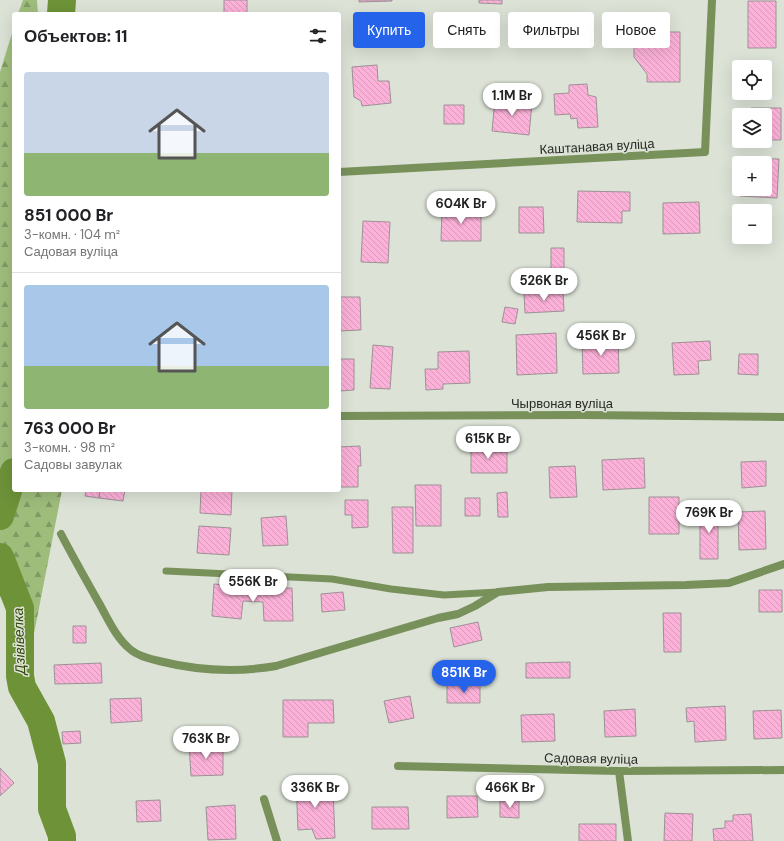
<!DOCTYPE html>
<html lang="ru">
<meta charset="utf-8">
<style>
:root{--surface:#fff;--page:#f2f2f2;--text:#202124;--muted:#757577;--line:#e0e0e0;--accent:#2563eb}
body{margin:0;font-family:"DM Sans",sans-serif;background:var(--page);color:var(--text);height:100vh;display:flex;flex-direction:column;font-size:15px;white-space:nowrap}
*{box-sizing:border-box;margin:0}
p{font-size:13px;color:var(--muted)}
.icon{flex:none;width:22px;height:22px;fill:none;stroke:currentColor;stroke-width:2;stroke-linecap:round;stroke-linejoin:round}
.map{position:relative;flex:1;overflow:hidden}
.panel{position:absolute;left:12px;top:12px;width:329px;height:480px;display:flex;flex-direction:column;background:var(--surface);border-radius:4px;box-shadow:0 4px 16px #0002}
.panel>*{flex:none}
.hud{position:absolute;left:353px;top:12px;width:371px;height:36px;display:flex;gap:8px}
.controls{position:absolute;left:732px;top:60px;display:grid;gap:8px}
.controls a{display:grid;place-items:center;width:40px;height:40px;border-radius:4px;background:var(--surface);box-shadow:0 4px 16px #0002;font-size:20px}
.price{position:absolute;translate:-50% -34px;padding:0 9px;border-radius:14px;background:#fff;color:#222;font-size:13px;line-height:26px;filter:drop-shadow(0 1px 2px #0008)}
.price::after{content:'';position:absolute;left:50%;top:24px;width:12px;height:9px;margin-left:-6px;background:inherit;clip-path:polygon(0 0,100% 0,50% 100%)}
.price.active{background:var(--accent);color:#fff}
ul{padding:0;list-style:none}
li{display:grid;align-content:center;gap:8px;height:212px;padding:0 12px}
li+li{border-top:1px solid var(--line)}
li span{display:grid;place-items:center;height:124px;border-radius:4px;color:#555}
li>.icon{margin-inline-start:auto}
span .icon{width:72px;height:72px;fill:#fffc;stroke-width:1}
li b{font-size:17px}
h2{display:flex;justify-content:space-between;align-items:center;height:48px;padding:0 12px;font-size:17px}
.chip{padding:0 14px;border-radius:4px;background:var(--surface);box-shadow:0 4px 16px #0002;font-size:14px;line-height:36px}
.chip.active{background:var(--accent);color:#fff}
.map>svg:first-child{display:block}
.forest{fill:url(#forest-firs)}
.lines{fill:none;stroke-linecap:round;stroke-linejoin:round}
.river{stroke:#6d9238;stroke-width:28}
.building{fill:url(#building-back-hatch);stroke:#9d9196}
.service{stroke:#78915a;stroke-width:7}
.minor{stroke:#78915a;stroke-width:8}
.labels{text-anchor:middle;stroke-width:3;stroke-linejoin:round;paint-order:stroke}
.street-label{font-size:13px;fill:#292b27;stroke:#dce2d6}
.water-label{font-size:14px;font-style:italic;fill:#2f4704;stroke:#dce2d6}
</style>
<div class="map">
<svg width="784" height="841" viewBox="0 0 784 841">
<defs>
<pattern id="forest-firs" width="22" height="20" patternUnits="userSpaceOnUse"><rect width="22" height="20" fill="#9ebd7b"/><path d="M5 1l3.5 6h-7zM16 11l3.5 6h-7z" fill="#819a65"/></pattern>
<pattern id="building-back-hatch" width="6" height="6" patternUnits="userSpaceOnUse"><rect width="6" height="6" fill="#fcb1d8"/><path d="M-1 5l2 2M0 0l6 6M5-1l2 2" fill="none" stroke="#d898b9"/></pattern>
</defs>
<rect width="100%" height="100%" fill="#dce2d6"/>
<path class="forest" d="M23,0H37L38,14H18Z
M14,27V490H62L32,644L0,596V72Z"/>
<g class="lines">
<path class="river" d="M61,14L62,0
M0,516L14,472
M0,557L20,608V676L22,687L41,721L52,763V809L62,836V841"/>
</g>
<path class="building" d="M224,0H247V14H224Z
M359,0H392V1L359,2Z
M479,0H502V4L479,3Z
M748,1H776V48H748Z
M634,20H660V32H680V82H647V74L634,57Z
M377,65L378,81H389L391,103L362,106L361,101L354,97L352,67Z
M587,84L588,95L596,97L598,127L578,128L577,118L571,119L570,114L555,115L554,94L569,93V85Z
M495,99L532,103L529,135L492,131Z
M444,105H464V124H444Z
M751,108H781V140H765V115H751Z
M742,158L779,159L777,198L740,196L741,189H765V163H742Z
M578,191L630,192V211H622V223L577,222Z
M699,202L700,233L663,234V203Z
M519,207H543L544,233H519Z
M442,208L481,209V241H441Z
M363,221L390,222L388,263L361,262Z
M551,248H564V280H551Z
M563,291L564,311L525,313L524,292Z
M339,297H360L361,330L339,331Z
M505,307L518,309L515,324L502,322Z
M556,333L557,373L517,375L516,335Z
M618,339L619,373L583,374L582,341Z
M710,341L711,360L698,361L699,374L674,375L672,343Z
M373,345L393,347L390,389L370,388Z
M469,351L470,383L443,384V389L426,390L425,369H438V352Z
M739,354H758V375L738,374Z
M339,359H354V390L339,391Z
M360,446L361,466H358V487H339V447Z
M471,446H494V452H507V473H471Z
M644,458L645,488L603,490L602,460Z
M766,461V486L742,488L741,462Z
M575,466L577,497L550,498L549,467Z
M415,485H441V526H416Z
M86,490H100L99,498L85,496Z
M100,490H125L123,501L99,498Z
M201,490H232L231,515L200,513Z
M507,492L508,517H498L497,493Z
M649,497H679V534H649Z
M465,498H480V516H465Z
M345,500H368V527L352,528V515H345Z
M392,507H413V553H393Z
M700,510H718V559H700Z
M765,511L766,549L739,550L738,512Z
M286,516L288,545L263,546L261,518Z
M199,526L231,528L229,555L197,553Z
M214,584L244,587L243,592L262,593V589L292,588L293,621H264L263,602L243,601L241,619L212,616Z
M759,590H782V612H759Z
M343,592L345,610L322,612L321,594Z
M663,613H681V652H664Z
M478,622L482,640L454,647L450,628Z
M73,626H86V643H73Z
M570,662V678H526V663Z
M101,663L102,683L55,684L54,665Z
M447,685H480V703H447Z
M410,696L414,718L389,723L384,701Z
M141,698L142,721L111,723L110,699Z
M283,700H333L334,723H308V737H283Z
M725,706L726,740L695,742L694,721L687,722L686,708Z
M635,709L636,736L605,737L604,711Z
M781,710L782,738L754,739L753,711Z
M554,714L555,741L522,742L521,715Z
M80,731L81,743L63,744L62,732Z
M189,744H223V775L191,776Z
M0,768L14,783L0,796Z
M319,780V791L333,790L335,838L316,839L312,829L298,830L296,781Z
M447,796H477L478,817L447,818Z
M160,800L161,821L137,822L136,801Z
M500,801H519V818L500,817Z
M235,805L236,839L208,840L206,807Z
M372,807H408L409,829H372Z
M665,813L693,814L692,841H664Z
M751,814L753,841H714L713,829L725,828V821H733V815Z
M579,824H616V841H579Z"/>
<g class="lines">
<path class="service" d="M166,571L332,579L391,589L444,595L498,592"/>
<path class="minor" d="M339,172L705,152L712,0
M339,416L583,415L784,417
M61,534C73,557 86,580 99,603C108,619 116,638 131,650C138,656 150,659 159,661C199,671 235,673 276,666L438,618L458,614L475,606L498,592L548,587L686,585L729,583L784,564
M398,766L619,771L784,770
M619,771L628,841
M264,799L277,841"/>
</g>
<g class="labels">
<g class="street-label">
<text transform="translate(597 146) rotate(-3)" y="5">Каштанавая вуліца</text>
<text x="562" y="408">Чырвоная вуліца</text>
<text transform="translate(591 758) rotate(1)" y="5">Садовая вуліца</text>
</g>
<g class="water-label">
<text transform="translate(19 641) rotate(-92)" y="5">Дзівівелка</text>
</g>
</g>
</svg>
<div class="controls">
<a><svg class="icon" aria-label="locate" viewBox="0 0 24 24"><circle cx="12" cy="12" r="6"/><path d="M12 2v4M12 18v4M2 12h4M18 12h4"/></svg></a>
<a><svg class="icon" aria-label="layers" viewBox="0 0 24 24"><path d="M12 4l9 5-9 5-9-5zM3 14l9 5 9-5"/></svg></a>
<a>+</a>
<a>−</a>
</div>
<b class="price" style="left:512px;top:117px">1.1M Br</b>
<b class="price" style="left:461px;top:225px">604K Br</b>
<b class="price" style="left:544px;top:302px">526K Br</b>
<b class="price" style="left:601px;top:357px">456K Br</b>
<b class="price" style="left:488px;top:460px">615K Br</b>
<b class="price" style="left:709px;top:534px">769K Br</b>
<b class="price" style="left:253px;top:603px">556K Br</b>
<b class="price active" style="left:464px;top:694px">851K Br</b>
<b class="price" style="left:206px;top:760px">763K Br</b>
<b class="price" style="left:315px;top:809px">336K Br</b>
<b class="price" style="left:510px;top:809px">466K Br</b>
<div class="hud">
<a class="chip active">Купить</a>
<a class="chip">Снять</a>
<a class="chip">Фильтры</a>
<a class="chip">Новое</a>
</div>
<section class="panel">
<h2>Объектов: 11<svg class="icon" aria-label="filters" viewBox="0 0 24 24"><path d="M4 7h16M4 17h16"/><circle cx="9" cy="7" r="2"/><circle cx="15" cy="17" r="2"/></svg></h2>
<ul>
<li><span style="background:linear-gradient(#c9d6e8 65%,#8fb573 0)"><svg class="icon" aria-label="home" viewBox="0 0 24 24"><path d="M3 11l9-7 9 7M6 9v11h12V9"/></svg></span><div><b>851 000 Br</b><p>3-комн. · 104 m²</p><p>Садовая вуліца</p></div></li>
<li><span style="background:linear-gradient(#a9c7e8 65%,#8fb573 0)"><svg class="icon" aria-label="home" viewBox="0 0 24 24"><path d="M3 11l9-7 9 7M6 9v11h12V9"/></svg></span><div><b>763 000 Br</b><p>3-комн. · 98 m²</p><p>Садовы завулак</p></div></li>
</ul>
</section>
</div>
